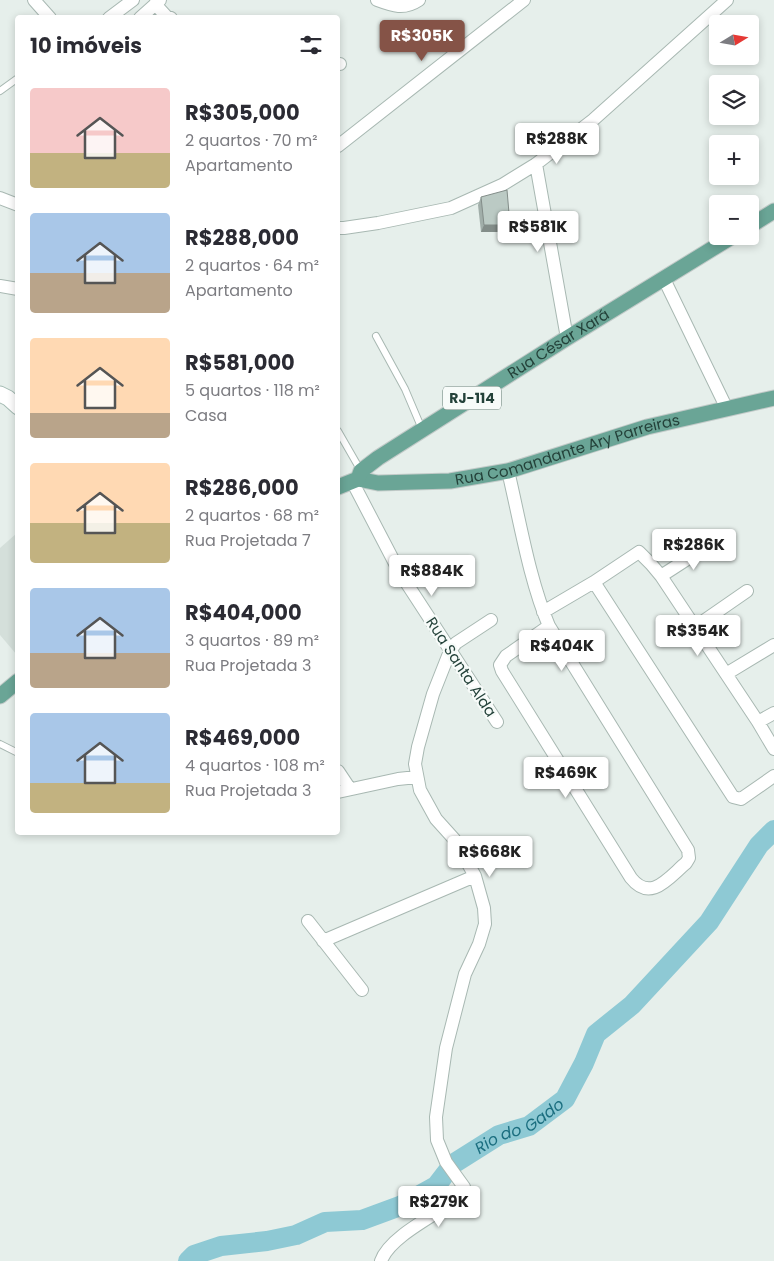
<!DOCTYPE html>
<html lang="pt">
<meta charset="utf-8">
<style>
:root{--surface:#fff;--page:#f7f7f7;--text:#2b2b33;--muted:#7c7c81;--accent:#855347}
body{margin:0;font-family:Poppins,sans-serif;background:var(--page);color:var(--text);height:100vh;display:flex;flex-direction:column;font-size:19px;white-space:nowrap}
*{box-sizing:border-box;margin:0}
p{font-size:16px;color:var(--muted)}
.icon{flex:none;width:28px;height:28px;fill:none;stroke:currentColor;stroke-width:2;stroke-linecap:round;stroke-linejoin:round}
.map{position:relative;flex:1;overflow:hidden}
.details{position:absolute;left:15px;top:15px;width:325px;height:820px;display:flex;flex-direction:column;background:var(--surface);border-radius:5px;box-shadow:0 2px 8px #0003}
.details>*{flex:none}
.needle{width:32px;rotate:79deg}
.buttons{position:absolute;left:709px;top:15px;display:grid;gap:10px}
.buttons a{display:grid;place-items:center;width:50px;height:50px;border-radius:5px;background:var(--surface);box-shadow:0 2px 8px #0003;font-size:25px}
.price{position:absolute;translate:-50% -42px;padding:0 11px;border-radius:5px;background:#fff;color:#222;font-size:16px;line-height:32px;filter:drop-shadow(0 1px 2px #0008)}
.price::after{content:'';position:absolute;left:50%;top:30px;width:15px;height:11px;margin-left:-8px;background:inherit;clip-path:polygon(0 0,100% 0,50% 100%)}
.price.selected{background:var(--accent);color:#fff}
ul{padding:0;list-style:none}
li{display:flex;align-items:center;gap:15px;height:125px;padding:0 15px}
li span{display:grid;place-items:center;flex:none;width:140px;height:100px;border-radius:5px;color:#555}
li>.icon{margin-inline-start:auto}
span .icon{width:60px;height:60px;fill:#fffc;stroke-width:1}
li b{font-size:21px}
h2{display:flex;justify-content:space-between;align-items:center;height:60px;padding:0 15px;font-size:21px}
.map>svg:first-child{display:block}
.built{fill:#d4dfda}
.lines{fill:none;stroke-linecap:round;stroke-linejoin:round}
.river{stroke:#8ec9d4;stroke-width:20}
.lane-casing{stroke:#a8b8b2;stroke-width:8}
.street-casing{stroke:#a8b8b2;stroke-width:14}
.secondary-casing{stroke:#a4bbb3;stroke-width:17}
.primary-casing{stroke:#c2cac8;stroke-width:17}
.lane{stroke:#fff;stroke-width:6}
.street{stroke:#fff;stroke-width:12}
.secondary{stroke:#fff;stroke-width:15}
.primary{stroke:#6aa596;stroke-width:15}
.wall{fill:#a1aea9}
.shaded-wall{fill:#838d89}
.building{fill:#bbcac4;stroke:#838d89}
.labels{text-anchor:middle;stroke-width:4.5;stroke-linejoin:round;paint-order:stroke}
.shield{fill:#f7fbf9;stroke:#637a73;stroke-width:1}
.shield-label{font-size:14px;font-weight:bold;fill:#24423a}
.street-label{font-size:15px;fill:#24423a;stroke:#f7fbf9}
.water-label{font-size:16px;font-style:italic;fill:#1c6f80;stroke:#f7fbf9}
</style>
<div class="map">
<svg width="774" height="1261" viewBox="0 0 774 1261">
<rect width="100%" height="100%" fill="#e6efeb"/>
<path class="built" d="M17,533V655L0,635V548Z"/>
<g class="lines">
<path class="river" id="s1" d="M188,1261L194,1255L221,1246L267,1241L296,1235L325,1222L362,1220L400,1206L436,1186L453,1164L499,1135L529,1126L565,1099L584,1063L596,1034L632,1005L709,922L759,845L774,830"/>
<defs>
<path id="lane" d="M0,91L18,78
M376,336L405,389L422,429
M338,431L361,471
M0,744L18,753"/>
<path id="street" d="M34,0L50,18
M377,0C393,6 404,10 419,0
M155,4L166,16L171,18
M109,18L133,0
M140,18L160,0
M338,64H340
M338,146L524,0
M536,164L567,338
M0,198L18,205
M338,228H344L378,223L451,208L502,185L536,164L593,120L727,0
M664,279L727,409
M0,286L18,289
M508,471C520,521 529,579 549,626L688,850L689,858L686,863C669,877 651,903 631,878L502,671L500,665L506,656L549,626
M352,481L400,573L497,722
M661,576L712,543
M594,582L733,797L741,799L774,776
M543,612L594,582L639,552L651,564L661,576L758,722L774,749
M695,627L747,591
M726,674L774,645
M758,722L774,713
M338,771L350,789
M338,792L398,779L417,777
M308,921L362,990
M323,941L475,876
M381,1261C390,1235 442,1212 465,1194L464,1187L446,1162L437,1140L436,1117L446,1048L465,974L479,944L485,924L484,908L475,876L454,839L436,819L420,790L415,764L418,747L433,694L450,651L456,643L491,620"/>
<path id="secondary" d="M0,394L8,398L18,407"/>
<g id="primary">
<path d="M750,226L774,211"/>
<path id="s2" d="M358,479L378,483L450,481L508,471L647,427L774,398"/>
<path id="s3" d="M338,487L358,479L361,471L378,458L567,338L733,236"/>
<path d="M0,696L18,681"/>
</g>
</defs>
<use href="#lane" class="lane-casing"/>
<use href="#street" class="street-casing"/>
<use href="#secondary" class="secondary-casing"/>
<use href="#primary" class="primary-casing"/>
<use href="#lane" class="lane"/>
<use href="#street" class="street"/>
<use href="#secondary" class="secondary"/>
<use href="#primary" class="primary"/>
</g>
<path class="wall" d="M481,197L508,232H481L478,205Z"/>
<path class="shaded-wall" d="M484,225H510L508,232H481Z"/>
<path class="building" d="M507,190L510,225H484L481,197Z"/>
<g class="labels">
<rect class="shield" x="443" y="386.5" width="58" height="23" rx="4"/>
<g class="shield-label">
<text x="472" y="403">RJ-114</text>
</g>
<g class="street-label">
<text dy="5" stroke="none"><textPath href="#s3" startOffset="265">Rua César Xará</textPath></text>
<text dy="5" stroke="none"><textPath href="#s2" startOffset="214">Rua Comandante Ary Parreiras</textPath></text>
<text transform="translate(461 667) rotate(57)" y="5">Rua Santa Alda</text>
</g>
<g class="water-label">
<text dy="6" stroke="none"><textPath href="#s1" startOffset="368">Rio do Gado</textPath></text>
</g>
</g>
</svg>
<div class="buttons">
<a><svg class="needle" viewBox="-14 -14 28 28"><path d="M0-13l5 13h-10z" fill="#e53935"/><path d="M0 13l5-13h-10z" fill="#7c7c81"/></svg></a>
<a><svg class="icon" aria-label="layers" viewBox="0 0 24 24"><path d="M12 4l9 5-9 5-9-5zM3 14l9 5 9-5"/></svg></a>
<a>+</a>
<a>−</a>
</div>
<b class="price selected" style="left:422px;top:62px">R$305K</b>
<b class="price" style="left:557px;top:165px">R$288K</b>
<b class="price" style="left:538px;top:253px">R$581K</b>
<b class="price" style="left:694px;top:571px">R$286K</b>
<b class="price" style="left:432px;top:597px">R$884K</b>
<b class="price" style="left:698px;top:657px">R$354K</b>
<b class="price" style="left:562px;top:672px">R$404K</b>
<b class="price" style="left:566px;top:799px">R$469K</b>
<b class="price" style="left:490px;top:878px">R$668K</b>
<b class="price" style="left:439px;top:1228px">R$279K</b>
<section class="details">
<h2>10 imóveis<svg class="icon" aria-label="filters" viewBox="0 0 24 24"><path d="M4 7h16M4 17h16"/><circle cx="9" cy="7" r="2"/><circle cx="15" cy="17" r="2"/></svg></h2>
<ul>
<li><span style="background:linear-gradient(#f6c9c9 65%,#c2b280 0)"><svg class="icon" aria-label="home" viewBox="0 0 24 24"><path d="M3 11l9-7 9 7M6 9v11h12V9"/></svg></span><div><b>R$305,000</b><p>2 quartos · 70 m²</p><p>Apartamento</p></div></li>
<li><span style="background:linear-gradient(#a9c7e8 60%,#b9a48a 0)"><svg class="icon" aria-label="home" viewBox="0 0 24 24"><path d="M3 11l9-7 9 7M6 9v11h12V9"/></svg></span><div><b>R$288,000</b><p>2 quartos · 64 m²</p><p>Apartamento</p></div></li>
<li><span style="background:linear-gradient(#ffd9b3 75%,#b9a48a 0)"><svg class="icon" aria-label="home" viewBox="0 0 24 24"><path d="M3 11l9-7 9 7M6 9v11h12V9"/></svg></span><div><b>R$581,000</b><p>5 quartos · 118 m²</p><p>Casa</p></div></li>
<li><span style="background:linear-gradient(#ffd9b3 60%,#c2b280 0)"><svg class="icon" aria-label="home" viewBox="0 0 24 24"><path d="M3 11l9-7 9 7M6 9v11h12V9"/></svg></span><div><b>R$286,000</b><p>2 quartos · 68 m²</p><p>Rua Projetada 7</p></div></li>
<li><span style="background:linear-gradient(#a9c7e8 65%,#b9a48a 0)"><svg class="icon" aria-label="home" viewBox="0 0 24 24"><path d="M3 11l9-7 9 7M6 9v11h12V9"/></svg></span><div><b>R$404,000</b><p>3 quartos · 89 m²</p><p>Rua Projetada 3</p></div></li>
<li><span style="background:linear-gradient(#a9c7e8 70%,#c2b280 0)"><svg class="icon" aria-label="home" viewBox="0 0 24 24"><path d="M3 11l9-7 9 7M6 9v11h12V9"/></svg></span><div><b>R$469,000</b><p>4 quartos · 108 m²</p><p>Rua Projetada 3</p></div></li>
</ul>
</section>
</div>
